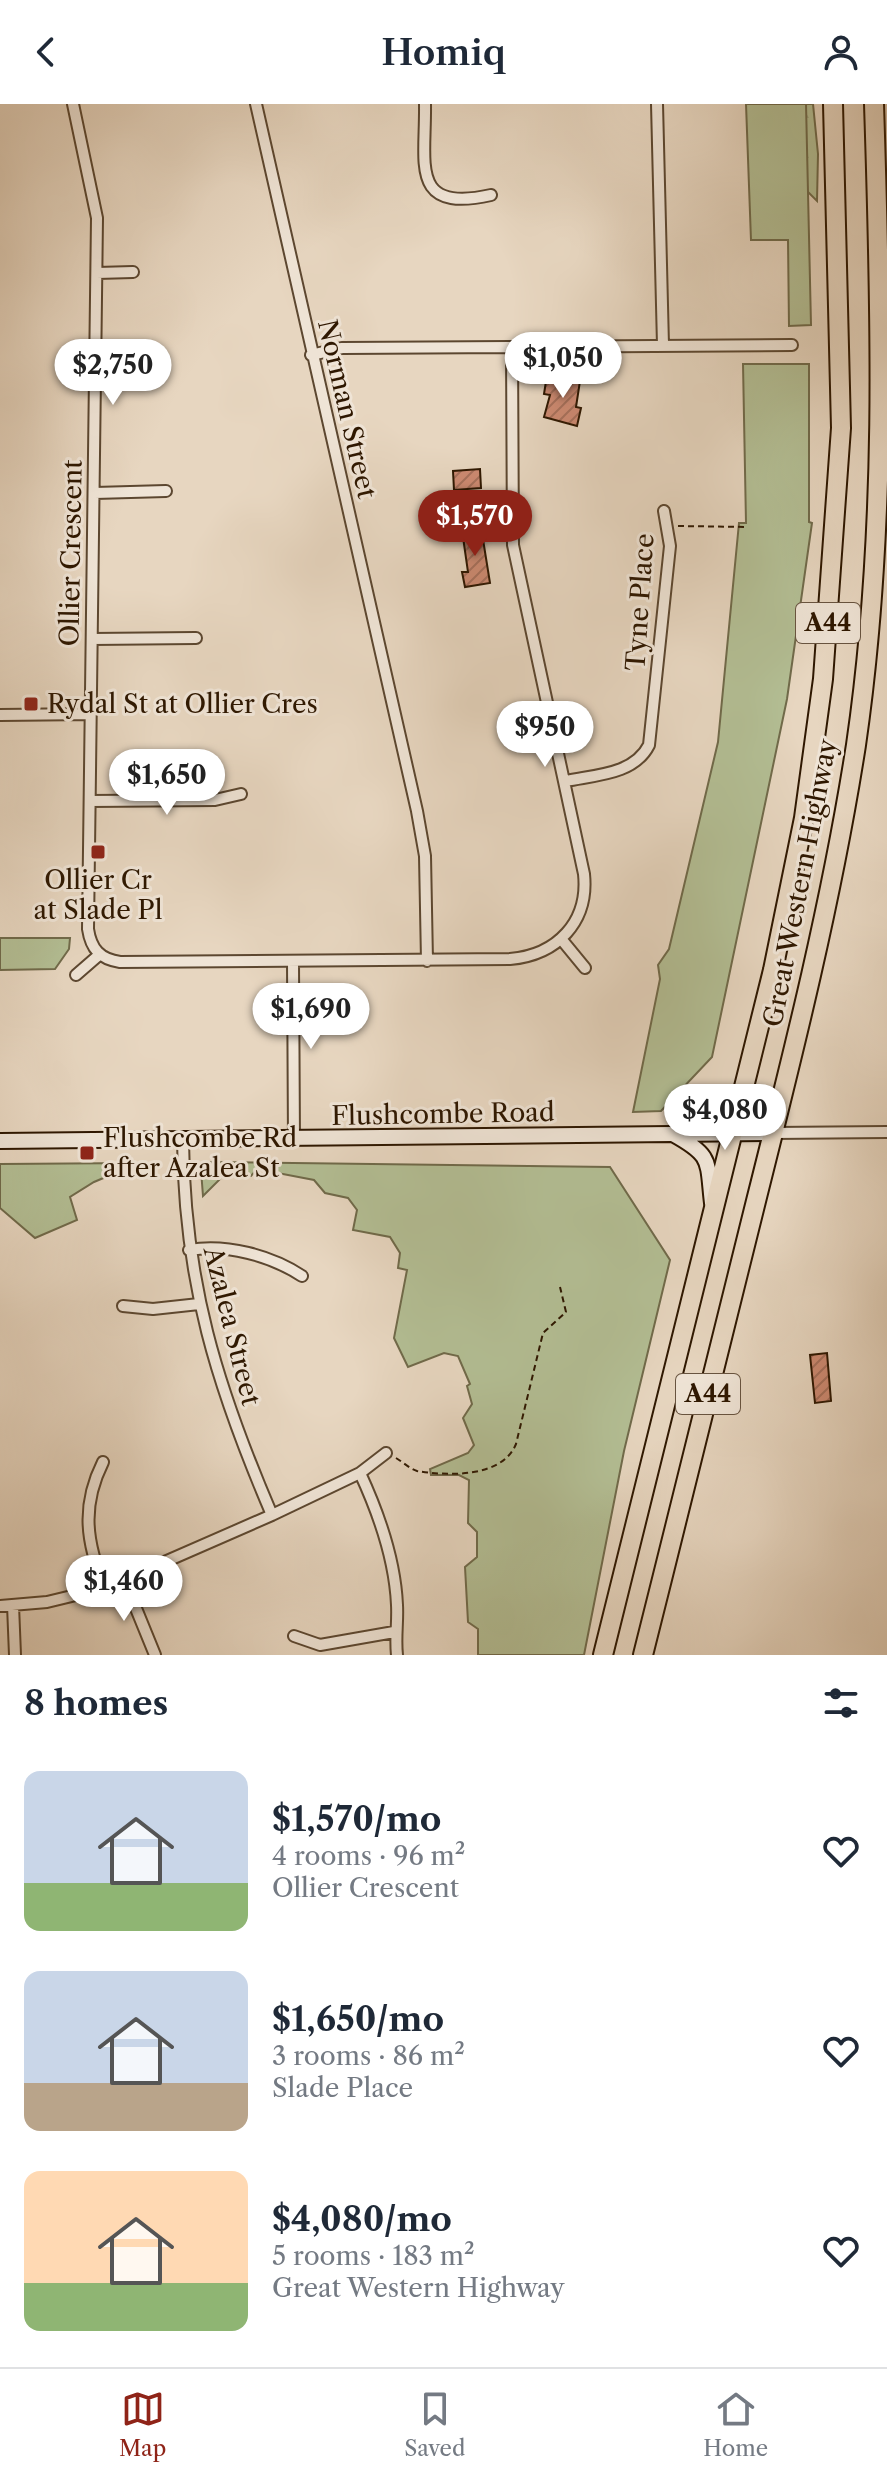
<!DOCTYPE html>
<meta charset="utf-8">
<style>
:root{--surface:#fff;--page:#f6f6f7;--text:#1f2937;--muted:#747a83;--line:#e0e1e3;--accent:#8f2418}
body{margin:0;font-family:"Libre Caslon Text",serif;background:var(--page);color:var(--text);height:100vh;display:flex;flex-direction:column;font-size:30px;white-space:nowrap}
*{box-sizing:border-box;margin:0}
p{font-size:26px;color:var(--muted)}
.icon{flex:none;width:44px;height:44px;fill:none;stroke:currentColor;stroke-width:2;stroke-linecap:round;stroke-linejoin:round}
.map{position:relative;height:1551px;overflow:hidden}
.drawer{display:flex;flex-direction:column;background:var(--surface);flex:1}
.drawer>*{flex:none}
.price{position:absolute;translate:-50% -68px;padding:0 18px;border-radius:28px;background:#fff;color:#222;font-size:26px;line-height:52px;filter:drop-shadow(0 2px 4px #0008)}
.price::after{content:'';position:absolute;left:50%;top:48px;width:24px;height:18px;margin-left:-12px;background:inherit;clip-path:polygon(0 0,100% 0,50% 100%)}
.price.selected{background:var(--accent);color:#fff}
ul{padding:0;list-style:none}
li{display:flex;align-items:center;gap:24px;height:200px;padding:0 24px}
li span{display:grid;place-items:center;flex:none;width:224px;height:160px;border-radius:16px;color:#555}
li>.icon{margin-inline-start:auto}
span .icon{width:96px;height:96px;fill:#fffc;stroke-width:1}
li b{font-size:34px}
h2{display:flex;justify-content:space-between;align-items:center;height:96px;padding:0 24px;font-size:34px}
header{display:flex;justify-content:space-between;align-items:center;height:104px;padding:0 24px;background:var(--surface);font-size:36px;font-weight:600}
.tabs{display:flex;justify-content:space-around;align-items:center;height:112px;border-top:2px solid var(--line);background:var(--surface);font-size:22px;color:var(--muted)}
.tabs a{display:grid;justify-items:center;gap:4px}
.tabs .selected{color:var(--accent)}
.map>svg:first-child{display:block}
.forest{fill:url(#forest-firs);stroke:#706a4a;stroke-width:2}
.park{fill:#b3be94;stroke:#706a4a;stroke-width:2}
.building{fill:url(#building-hatch);stroke:#2e1700;stroke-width:2}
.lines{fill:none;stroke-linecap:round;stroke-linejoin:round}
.street-casing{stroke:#5c4730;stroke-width:14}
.secondary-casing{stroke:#2e1700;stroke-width:18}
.highway-casing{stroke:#2e1700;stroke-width:22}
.path{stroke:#2e1700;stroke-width:2;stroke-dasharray:6 4;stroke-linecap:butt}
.street{stroke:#efe4d6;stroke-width:10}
.secondary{stroke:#efe4d6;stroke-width:14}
.highway{stroke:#e7d6c0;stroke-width:18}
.poi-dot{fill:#8f2418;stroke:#efe4d6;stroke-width:3}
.labels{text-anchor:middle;stroke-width:6;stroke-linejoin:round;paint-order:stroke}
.shield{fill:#efe4d6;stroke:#685440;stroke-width:2}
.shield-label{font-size:24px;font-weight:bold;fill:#2e1700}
.street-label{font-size:26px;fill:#2e1700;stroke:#efe4d6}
.poi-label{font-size:26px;fill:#2e1700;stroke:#efe4d6;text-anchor:start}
</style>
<header><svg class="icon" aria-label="back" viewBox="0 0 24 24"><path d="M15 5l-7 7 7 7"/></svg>Homiq<svg class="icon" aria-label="person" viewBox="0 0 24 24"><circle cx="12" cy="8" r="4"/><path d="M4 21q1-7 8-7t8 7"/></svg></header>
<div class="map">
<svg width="887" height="1551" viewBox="0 0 887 1551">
<defs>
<pattern id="forest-firs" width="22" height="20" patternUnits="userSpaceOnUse" patternTransform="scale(2)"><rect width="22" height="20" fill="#b3be94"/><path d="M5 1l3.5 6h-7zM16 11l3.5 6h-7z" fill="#9aa37e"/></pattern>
<pattern id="building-hatch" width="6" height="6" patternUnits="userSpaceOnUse" patternTransform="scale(2)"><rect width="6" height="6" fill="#cd8a72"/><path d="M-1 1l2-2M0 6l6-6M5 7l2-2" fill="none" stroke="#a7705b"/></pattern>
</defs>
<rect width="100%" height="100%" fill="#e7d6c0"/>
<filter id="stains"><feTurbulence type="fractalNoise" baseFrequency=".0025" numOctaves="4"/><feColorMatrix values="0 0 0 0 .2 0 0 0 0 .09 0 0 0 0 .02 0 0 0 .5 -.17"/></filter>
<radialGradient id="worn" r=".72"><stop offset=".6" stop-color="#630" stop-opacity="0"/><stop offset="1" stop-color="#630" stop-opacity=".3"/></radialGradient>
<path class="forest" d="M788,0H813L818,50L817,97L795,75Z"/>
<path class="park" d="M746,0H806L811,221L789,222L788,136H751Z
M743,260H809V418L812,419L787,595L712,953L661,1007L633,1008L660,875L658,861L669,845L718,638L739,419H746Z
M0,834H70L69,845L55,865L0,866Z
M209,1058L610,1063L670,1156L624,1347L584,1551H478V1525L468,1518L465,1463L477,1453V1428L468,1419L469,1376L459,1371H431L430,1365L468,1349L474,1341L463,1314L472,1300L467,1282L470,1280L458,1252L444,1249L408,1263L394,1234L407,1166L398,1164L400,1149L390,1133L353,1126L357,1106L348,1094L325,1089L314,1076L257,1065L251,1072L227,1068L203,1092L201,1066Z
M139,1059L94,1078L70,1093L77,1116L35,1134L0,1104V1060Z"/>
<path class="building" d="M547,271L580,277L576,303L581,304L577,322L544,313L550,291L544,290Z
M480,365L481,384L454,386L453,367Z
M481,423L490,479L465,483L462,468H468L462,426Z
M827,1249L831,1297L815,1299L810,1251Z"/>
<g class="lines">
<defs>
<path id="street" d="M73,0L97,114L88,825C91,845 100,855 120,858L510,855C557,851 589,818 584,770L513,441L512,244
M256,0L417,707L425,752L427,857
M425,0C426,60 409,109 491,91
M657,0L663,241
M97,169L133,168
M311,251L342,244L792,241
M95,389L166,387
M92,535L196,534
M0,611L91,610
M566,677C594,671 634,671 649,641L670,442L664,407
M90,697L215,696L241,690
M562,836L585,864
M293,858L294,1036
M76,871L99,851
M773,1029L887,1028
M183,1036C184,1177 217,1283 272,1411
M189,1146C227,1140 270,1151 302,1172
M123,1202L153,1205L199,1200
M103,1358C81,1402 86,1439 105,1484
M360,1369C379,1410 395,1455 397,1501C398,1518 395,1534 397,1551
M124,1475L155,1551
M13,1501L15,1551
M0,1502L47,1498L105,1484L272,1411L360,1369L386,1349
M294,1532L320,1541L394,1528"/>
<path id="secondary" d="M673,1030C713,1052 707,1057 712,1099
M0,1037L773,1029"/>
<path id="highway" d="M603,1551L773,866L804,714L823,575L841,324L833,0
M643,1551C681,1400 718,1249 756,1097C794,946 832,795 856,641C887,428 881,214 874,0"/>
</defs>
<use href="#street" class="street-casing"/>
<use href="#secondary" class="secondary-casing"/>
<use href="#highway" class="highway-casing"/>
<path class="path" d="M678,422L748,423
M396,1354C403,1358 410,1365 417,1367C448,1372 502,1374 516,1340L543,1229L566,1208L560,1183"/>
<use href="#street" class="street"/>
<use href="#secondary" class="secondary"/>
<use href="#highway" class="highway"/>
</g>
<g class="poi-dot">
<rect x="23" y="592" width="16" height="16" rx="4"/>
<rect x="90" y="740" width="16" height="16" rx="4"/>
<rect x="79" y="1041" width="16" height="16" rx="4"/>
</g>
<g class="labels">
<g class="shield">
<rect x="796" y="499" width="64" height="40" rx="6"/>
<rect x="676" y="1270" width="64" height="40" rx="6"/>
</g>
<g class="shield-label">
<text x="828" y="527">A44</text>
<text x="708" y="1298">A44</text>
</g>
<g class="street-label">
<text transform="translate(347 305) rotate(77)" y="9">Norman Street</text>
<text transform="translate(71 449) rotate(-89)" y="9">Ollier Crescent</text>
<text transform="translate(640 498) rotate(-86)" y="9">Tyne Place</text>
<text transform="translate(800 779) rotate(-79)" y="9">Great Western Highway</text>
<text transform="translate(443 1010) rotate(-1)" y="9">Flushcombe Road</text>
<text transform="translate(232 1222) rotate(76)" y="9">Azalea Street</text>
</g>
<g class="poi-label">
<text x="47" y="609">Rydal St at Ollier Cres</text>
<text x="98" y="785" text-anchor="middle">Ollier Cr<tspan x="98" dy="30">at Slade Pl</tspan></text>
<text x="103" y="1043">Flushcombe Rd<tspan x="103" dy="30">after Azalea St</tspan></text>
</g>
</g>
<rect width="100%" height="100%" filter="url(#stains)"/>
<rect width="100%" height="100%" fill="url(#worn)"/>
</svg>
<b class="price" style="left:563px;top:296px">$1,050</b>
<b class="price" style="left:113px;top:303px">$2,750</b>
<b class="price selected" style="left:475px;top:454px">$1,570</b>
<b class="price" style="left:545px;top:665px">$950</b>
<b class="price" style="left:167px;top:713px">$1,650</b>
<b class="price" style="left:311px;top:947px">$1,690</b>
<b class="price" style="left:725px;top:1048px">$4,080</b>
<b class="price" style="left:124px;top:1519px">$1,460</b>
</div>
<section class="drawer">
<h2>8 homes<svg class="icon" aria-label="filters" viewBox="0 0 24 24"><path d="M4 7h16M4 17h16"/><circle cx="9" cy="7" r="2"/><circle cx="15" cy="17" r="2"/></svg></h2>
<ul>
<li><span style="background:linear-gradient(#c9d6e8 70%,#8fb573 0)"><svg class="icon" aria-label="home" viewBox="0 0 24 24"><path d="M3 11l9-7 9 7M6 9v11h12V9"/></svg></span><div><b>$1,570/mo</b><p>4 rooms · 96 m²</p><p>Ollier Crescent</p></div><svg class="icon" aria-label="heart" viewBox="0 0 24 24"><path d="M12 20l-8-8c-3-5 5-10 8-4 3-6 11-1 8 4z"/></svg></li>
<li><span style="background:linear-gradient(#c9d6e8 70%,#b9a48a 0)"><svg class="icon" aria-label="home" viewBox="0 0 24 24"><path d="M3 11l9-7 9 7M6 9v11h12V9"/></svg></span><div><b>$1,650/mo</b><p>3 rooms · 86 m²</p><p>Slade Place</p></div><svg class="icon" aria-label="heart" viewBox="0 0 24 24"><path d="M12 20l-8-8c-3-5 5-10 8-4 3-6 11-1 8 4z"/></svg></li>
<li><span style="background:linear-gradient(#ffd9b3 70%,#8fb573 0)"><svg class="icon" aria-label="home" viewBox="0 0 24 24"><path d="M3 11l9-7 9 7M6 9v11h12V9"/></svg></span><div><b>$4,080/mo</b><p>5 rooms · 183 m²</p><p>Great Western Highway</p></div><svg class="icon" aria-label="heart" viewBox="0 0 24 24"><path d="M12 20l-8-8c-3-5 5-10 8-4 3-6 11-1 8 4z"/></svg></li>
</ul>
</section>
<nav class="tabs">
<a class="selected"><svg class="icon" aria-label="map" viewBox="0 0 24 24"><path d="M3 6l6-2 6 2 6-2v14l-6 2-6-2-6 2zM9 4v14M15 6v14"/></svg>Map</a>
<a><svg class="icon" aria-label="saved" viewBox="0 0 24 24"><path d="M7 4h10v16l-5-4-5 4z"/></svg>Saved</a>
<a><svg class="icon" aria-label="home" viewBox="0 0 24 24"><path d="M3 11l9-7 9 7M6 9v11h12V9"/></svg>Home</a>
</nav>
